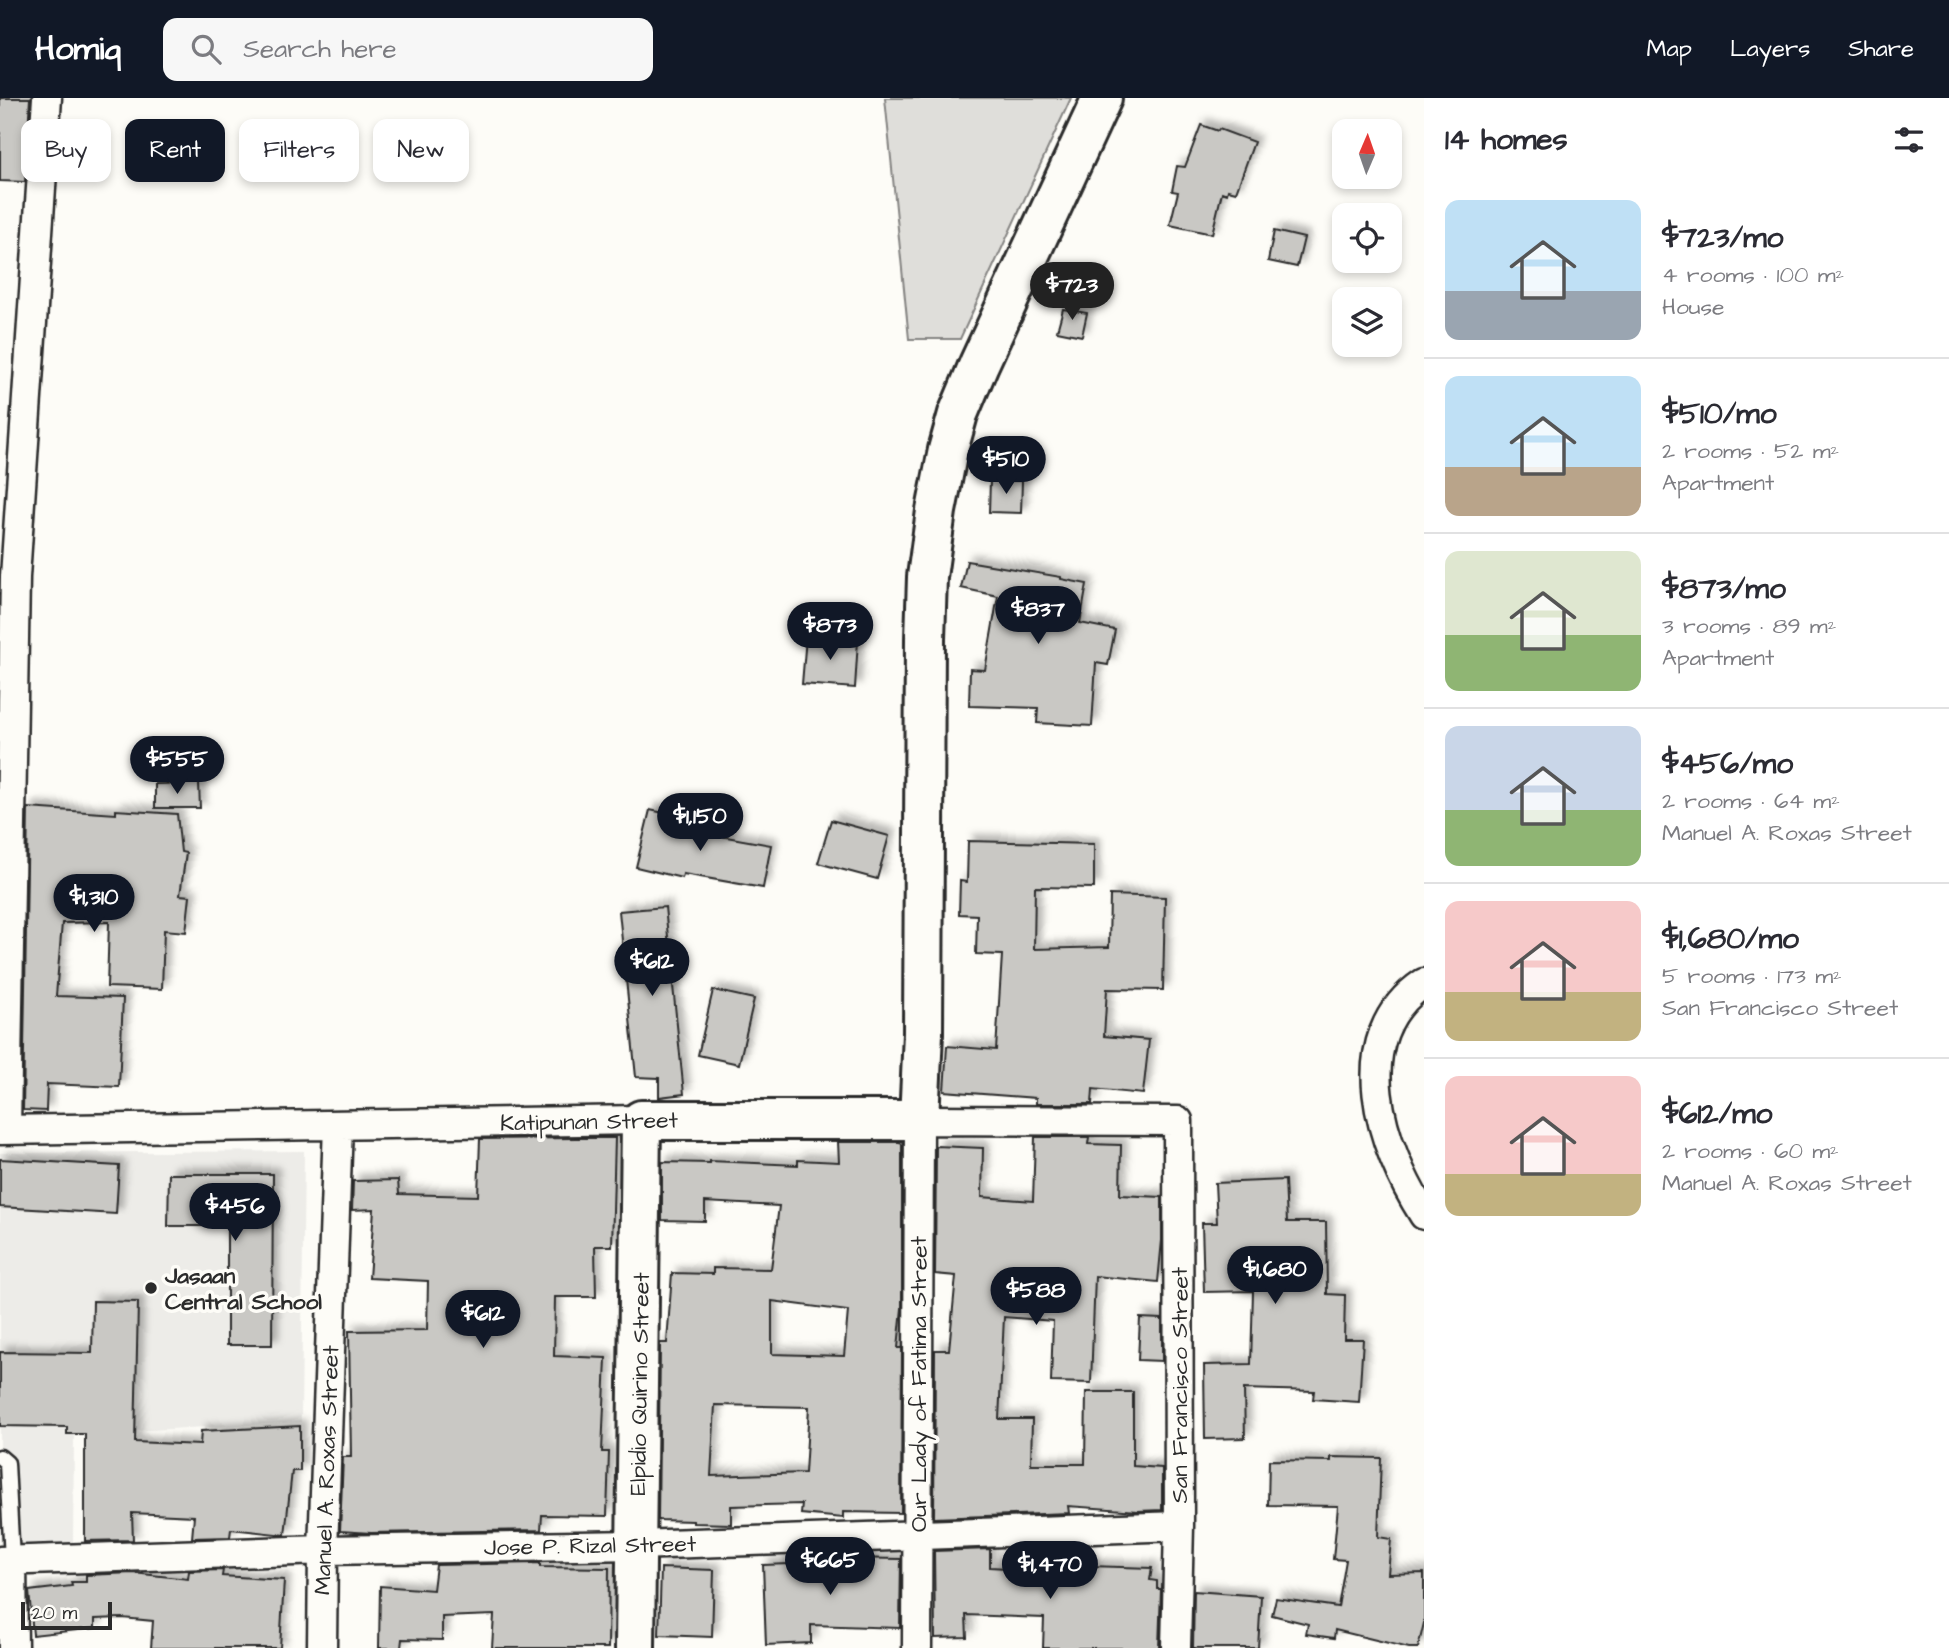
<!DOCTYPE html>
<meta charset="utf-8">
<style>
:root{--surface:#fff;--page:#f7f7f7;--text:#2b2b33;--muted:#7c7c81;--line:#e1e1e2;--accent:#111827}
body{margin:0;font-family:"Architects Daughter",sans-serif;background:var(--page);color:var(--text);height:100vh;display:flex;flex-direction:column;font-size:26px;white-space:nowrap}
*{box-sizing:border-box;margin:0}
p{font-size:23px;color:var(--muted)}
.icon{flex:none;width:38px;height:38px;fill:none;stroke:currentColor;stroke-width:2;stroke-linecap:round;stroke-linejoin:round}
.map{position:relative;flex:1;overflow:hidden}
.details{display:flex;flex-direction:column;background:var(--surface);width:525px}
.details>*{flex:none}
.hud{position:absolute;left:21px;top:21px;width:665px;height:63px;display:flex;gap:14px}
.needle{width:46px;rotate:2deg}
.fabs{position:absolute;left:1332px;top:21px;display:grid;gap:14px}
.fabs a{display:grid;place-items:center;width:70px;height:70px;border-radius:14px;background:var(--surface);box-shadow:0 4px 10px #0003;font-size:35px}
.scale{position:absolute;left:21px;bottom:18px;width:91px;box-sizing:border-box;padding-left:7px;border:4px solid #2b2b2b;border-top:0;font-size:19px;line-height:24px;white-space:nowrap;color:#2b2b2b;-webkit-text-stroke:5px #fdfcf7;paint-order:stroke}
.price{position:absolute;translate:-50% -60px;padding:0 16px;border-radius:24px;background:var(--accent);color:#fff;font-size:23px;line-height:46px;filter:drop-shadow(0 2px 4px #0008)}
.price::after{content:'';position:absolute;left:50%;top:42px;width:21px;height:16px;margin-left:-10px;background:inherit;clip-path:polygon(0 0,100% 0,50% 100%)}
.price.active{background:#222;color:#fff}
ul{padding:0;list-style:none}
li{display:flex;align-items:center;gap:21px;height:175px;padding:0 21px}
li+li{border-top:2px solid var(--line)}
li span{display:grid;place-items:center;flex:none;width:196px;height:140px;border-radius:14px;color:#555}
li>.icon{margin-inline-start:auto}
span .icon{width:84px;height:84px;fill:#fffc;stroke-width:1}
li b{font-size:30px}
h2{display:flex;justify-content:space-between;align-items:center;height:84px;padding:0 21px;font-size:30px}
.chip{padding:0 24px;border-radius:14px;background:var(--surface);box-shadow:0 4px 10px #0003;font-size:24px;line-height:63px}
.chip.active{background:var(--accent);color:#fff}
header{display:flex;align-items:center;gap:42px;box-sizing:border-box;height:98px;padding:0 35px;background:var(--accent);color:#fff}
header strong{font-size:33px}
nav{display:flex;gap:38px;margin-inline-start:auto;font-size:24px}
.search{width:490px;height:63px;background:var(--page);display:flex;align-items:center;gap:18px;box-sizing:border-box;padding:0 24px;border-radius:14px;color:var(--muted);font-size:26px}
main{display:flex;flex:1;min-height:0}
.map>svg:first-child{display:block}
.built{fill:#edece8}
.green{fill:#dfdeda;stroke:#858482;stroke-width:2}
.building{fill:#c9c8c4;stroke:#2b2b2b;stroke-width:2;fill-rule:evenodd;filter:url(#shadow)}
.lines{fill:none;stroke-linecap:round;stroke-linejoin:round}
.lane-casing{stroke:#2b2b2b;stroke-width:19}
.street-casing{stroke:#2b2b2b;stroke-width:33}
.secondary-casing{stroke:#2b2b2b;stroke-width:44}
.lane{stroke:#fdfcf7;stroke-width:14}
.street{stroke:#fdfcf7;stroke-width:28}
.secondary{stroke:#fdfcf7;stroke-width:38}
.poi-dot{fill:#2b2b2b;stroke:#fdfcf7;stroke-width:2.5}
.labels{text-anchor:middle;stroke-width:7;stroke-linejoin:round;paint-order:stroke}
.street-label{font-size:23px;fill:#2b2b2b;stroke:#fdfcf7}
.poi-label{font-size:23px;font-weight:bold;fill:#2b2b2b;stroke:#fdfcf7;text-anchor:start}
</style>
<header>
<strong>Homiq</strong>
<div class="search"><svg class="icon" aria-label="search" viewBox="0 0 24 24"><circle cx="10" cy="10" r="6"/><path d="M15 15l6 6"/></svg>Search here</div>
<nav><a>Map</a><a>Layers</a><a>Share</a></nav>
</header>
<main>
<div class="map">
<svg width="1424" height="1550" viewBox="0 0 1424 1550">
<defs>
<filter id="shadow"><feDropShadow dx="6" dy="-6" stdDeviation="3.5" flood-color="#0004"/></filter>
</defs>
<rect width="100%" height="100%" fill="#fdfcf7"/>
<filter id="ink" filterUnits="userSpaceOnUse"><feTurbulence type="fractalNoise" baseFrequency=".0143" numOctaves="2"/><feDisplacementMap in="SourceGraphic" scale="14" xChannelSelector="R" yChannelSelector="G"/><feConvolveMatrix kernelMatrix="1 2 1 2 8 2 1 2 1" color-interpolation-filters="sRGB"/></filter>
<g filter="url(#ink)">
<path class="built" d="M304,1053L301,1324L74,1336L73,1447L0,1446V1055Z"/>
<path class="green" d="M885,0H1071L960,241H909Z"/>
<path class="building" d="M0,0H30L25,84L0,83Z
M1201,27L1218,33L1219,31L1254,44L1236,94L1228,92L1227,96L1222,94L1212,136L1170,127L1178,94L1172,93L1177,68L1185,69Z
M1274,133L1304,140L1297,169L1268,163Z
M1063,211L1087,215L1082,238L1057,233Z
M971,350L996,351V376L970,375Z
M990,382L1022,383L1021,415L989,414Z
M967,463L1061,479V481L1087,486L1080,525L1115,532L1108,567L1096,565L1092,628L1037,625L1038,610L969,608L970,571L985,572L998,498L961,490Z
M806,539L858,542L855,590L802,586Z
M199,685L200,710H155V686Z
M28,710L116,716V712L177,716L181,754L186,755L180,797L190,798L186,834L164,832L162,891L107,889L109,824L62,825L56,898L123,900L119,989L47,986L46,1013L23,1012Z
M650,712L696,722L693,733L771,747L763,790L683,776L682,780L636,769Z
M831,722L889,738L877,781L818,765Z
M968,743L1094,746V790L1035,789L1034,851L1109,849L1110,797L1165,799L1163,892L1107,891L1104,938L1149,942L1143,996L1093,991L1092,1006H1036V1000L944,993L947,948L996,952L1002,857L976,856L977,817L959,816L960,783L967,784Z
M665,809L684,996L659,999V980L636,979L619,813Z
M713,892L754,901L739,966L698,957Z
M1035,1039H1089L1088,1046L1121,1047L1120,1097L1162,1099V1142L1158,1184L1095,1178L1091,1285L1051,1284L1053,1223L1004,1219L999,1321H1032L1031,1366H1085L1086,1294H1133V1368L1162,1370V1412L1138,1413L1068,1408L1069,1415L934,1420L935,1252H949L956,1178L935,1176L936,1048L983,1050L982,1099L1033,1103Z
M577,1040H615L612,1148H595L596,1199H555L554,1258L606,1260L602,1354H609L607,1418L542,1417L541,1432L371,1435L340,1433L343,1359H351L349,1233L427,1232L428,1183L369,1180L374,1111L352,1112L353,1083L398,1082L399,1096L478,1098L480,1041Z
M838,1044H900L902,1047V1210L898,1250H902L901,1415L843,1414V1420L801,1416L802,1406L731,1408V1426L693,1425V1423L658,1422L660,1245H667L672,1175L713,1176V1170L771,1171L779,1108L705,1104V1123L662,1122V1064L710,1065V1063L798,1067V1062L839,1064ZM772,1203L848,1213L844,1258L772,1256ZM715,1307L809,1309L805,1375L711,1378Z
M0,1061L119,1068L116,1116L0,1109Z
M169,1076H273L272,1247H227V1128H168Z
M1285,1082L1287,1124H1326L1327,1196L1345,1197L1344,1241H1363L1359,1304L1313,1301L1314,1293L1244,1291L1245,1340L1205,1341L1204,1267L1251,1266L1253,1193L1204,1194L1202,1125H1217L1215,1085Z
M93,1203L138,1204L135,1344L200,1347L201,1333L300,1328V1373H292L285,1437L231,1431L230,1439L192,1440L194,1418L132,1415L133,1442L85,1443V1336H67V1329L0,1328V1254L92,1255Z
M1140,1220L1162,1221V1263L1138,1262Z
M1331,1359L1381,1360L1378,1439L1391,1441L1388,1476L1424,1475V1525L1418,1550H1409L1335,1532L1334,1540L1306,1536L1308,1526L1272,1517L1276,1500L1338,1509L1346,1462L1333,1461L1338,1408L1268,1407L1269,1362L1331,1363Z
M990,1451V1469L1058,1473V1467L1152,1470L1150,1482L1157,1483V1491H1161L1159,1550H1043L1044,1520L966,1517L967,1539L935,1540L934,1453Z
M844,1460L901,1461L900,1530L811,1527V1545L766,1547L763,1467L844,1464Z
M540,1465V1469L609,1470L608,1550H492L494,1517L442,1519V1542L402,1541L401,1550H379L380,1488L433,1492L436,1467Z
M661,1470L714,1472L712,1539L659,1537Z
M223,1472L222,1478L284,1482L280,1550H151L153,1523L122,1520L95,1521V1530L33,1537L29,1493L72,1488L71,1484H86V1477L133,1475L188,1481L189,1473Z
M1194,1493L1261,1498L1258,1550H1193Z"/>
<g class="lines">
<defs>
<path id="lane" d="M0,1359L7,1365L12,1462"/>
<path id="street" d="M1424,885C1343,939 1381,1050 1424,1117
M0,1032L641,1022
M6,1032L15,479L47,0
M12,1462L13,1550
M0,1463L323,1452L637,1447L1179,1428
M322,1550L323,1452L338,1027
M917,1550L919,1022L1178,1023L1179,1428L1176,1550"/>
<path id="secondary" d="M635,1550L641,1022H919L923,935L925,541L927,479L936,413L948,352L958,316L979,266L1102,0"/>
</defs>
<use href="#lane" class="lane-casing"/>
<use href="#street" class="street-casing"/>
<use href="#secondary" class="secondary-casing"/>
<use href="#lane" class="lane"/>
<use href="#street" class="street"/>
<use href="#secondary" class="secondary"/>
</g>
</g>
<circle class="poi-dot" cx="151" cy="1190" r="7"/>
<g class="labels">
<g class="street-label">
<text transform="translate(589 1023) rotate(-1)" y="8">Katipunan Street</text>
<text transform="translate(639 1286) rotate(-89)" y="8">Elpidio Quirino Street</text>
<text transform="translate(918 1286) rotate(-90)" y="8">Our Lady of Fatima Street</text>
<text transform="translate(1179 1287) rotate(-90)" y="8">San Francisco Street</text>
<text transform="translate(326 1372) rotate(-88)" y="8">Manuel A. Roxas Street</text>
<text transform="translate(590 1447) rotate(-1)" y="8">Jose P. Rizal Street</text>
</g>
<g class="poi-label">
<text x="165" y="1185">Jasaan<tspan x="165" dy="26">Central School</tspan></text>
</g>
</g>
</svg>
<div class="fabs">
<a><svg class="needle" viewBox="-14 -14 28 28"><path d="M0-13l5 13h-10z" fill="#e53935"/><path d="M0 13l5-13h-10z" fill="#7c7c81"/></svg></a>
<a><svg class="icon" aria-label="locate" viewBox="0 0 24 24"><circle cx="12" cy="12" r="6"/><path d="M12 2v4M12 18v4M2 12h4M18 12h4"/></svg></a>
<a><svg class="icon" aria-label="layers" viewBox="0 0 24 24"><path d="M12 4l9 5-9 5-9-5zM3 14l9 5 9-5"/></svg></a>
</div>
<div class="scale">20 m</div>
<b class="price active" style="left:1072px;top:224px">$723</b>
<b class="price" style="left:1006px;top:398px">$510</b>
<b class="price" style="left:1038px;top:548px">$837</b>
<b class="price" style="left:830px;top:564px">$873</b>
<b class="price" style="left:177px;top:698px">$555</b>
<b class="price" style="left:700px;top:755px">$1,150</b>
<b class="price" style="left:94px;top:836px">$1,310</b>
<b class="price" style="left:652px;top:900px">$612</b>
<b class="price" style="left:235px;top:1145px">$456</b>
<b class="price" style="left:1275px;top:1208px">$1,680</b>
<b class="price" style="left:1036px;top:1229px">$588</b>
<b class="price" style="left:483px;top:1252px">$612</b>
<b class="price" style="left:830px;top:1499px">$665</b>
<b class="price" style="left:1050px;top:1503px">$1,470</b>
<div class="hud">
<a class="chip">Buy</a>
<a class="chip active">Rent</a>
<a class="chip">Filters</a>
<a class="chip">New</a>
</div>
</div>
<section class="details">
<h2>14 homes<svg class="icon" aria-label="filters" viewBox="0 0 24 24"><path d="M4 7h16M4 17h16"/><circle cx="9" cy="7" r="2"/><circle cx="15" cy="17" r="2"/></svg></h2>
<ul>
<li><span style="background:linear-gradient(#bfe0f5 65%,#9aa5b1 0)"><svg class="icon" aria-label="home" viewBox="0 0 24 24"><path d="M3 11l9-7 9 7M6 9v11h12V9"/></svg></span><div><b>$723/mo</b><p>4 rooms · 100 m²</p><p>House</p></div></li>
<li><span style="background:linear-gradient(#bfe0f5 65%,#b9a48a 0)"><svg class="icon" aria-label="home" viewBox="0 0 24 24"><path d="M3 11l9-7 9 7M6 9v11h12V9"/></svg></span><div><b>$510/mo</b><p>2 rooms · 52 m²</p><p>Apartment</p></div></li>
<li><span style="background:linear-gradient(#dfe7d0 60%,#8fb573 0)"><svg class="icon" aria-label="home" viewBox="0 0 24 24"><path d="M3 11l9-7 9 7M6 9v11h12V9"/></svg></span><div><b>$873/mo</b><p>3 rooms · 89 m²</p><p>Apartment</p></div></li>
<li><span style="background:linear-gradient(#c9d6e8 60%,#8fb573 0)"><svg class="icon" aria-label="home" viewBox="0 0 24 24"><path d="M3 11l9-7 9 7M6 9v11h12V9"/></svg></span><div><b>$456/mo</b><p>2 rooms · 64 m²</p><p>Manuel A. Roxas Street</p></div></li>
<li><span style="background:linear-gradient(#f6c9c9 65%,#c2b280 0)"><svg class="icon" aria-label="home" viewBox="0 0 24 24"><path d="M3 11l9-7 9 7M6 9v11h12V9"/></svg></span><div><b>$1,680/mo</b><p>5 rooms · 173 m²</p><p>San Francisco Street</p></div></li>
<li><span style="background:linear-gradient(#f6c9c9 70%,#c2b280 0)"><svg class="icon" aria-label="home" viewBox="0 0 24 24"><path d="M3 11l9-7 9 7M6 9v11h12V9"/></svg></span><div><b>$612/mo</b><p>2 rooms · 60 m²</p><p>Manuel A. Roxas Street</p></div></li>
</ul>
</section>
</main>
